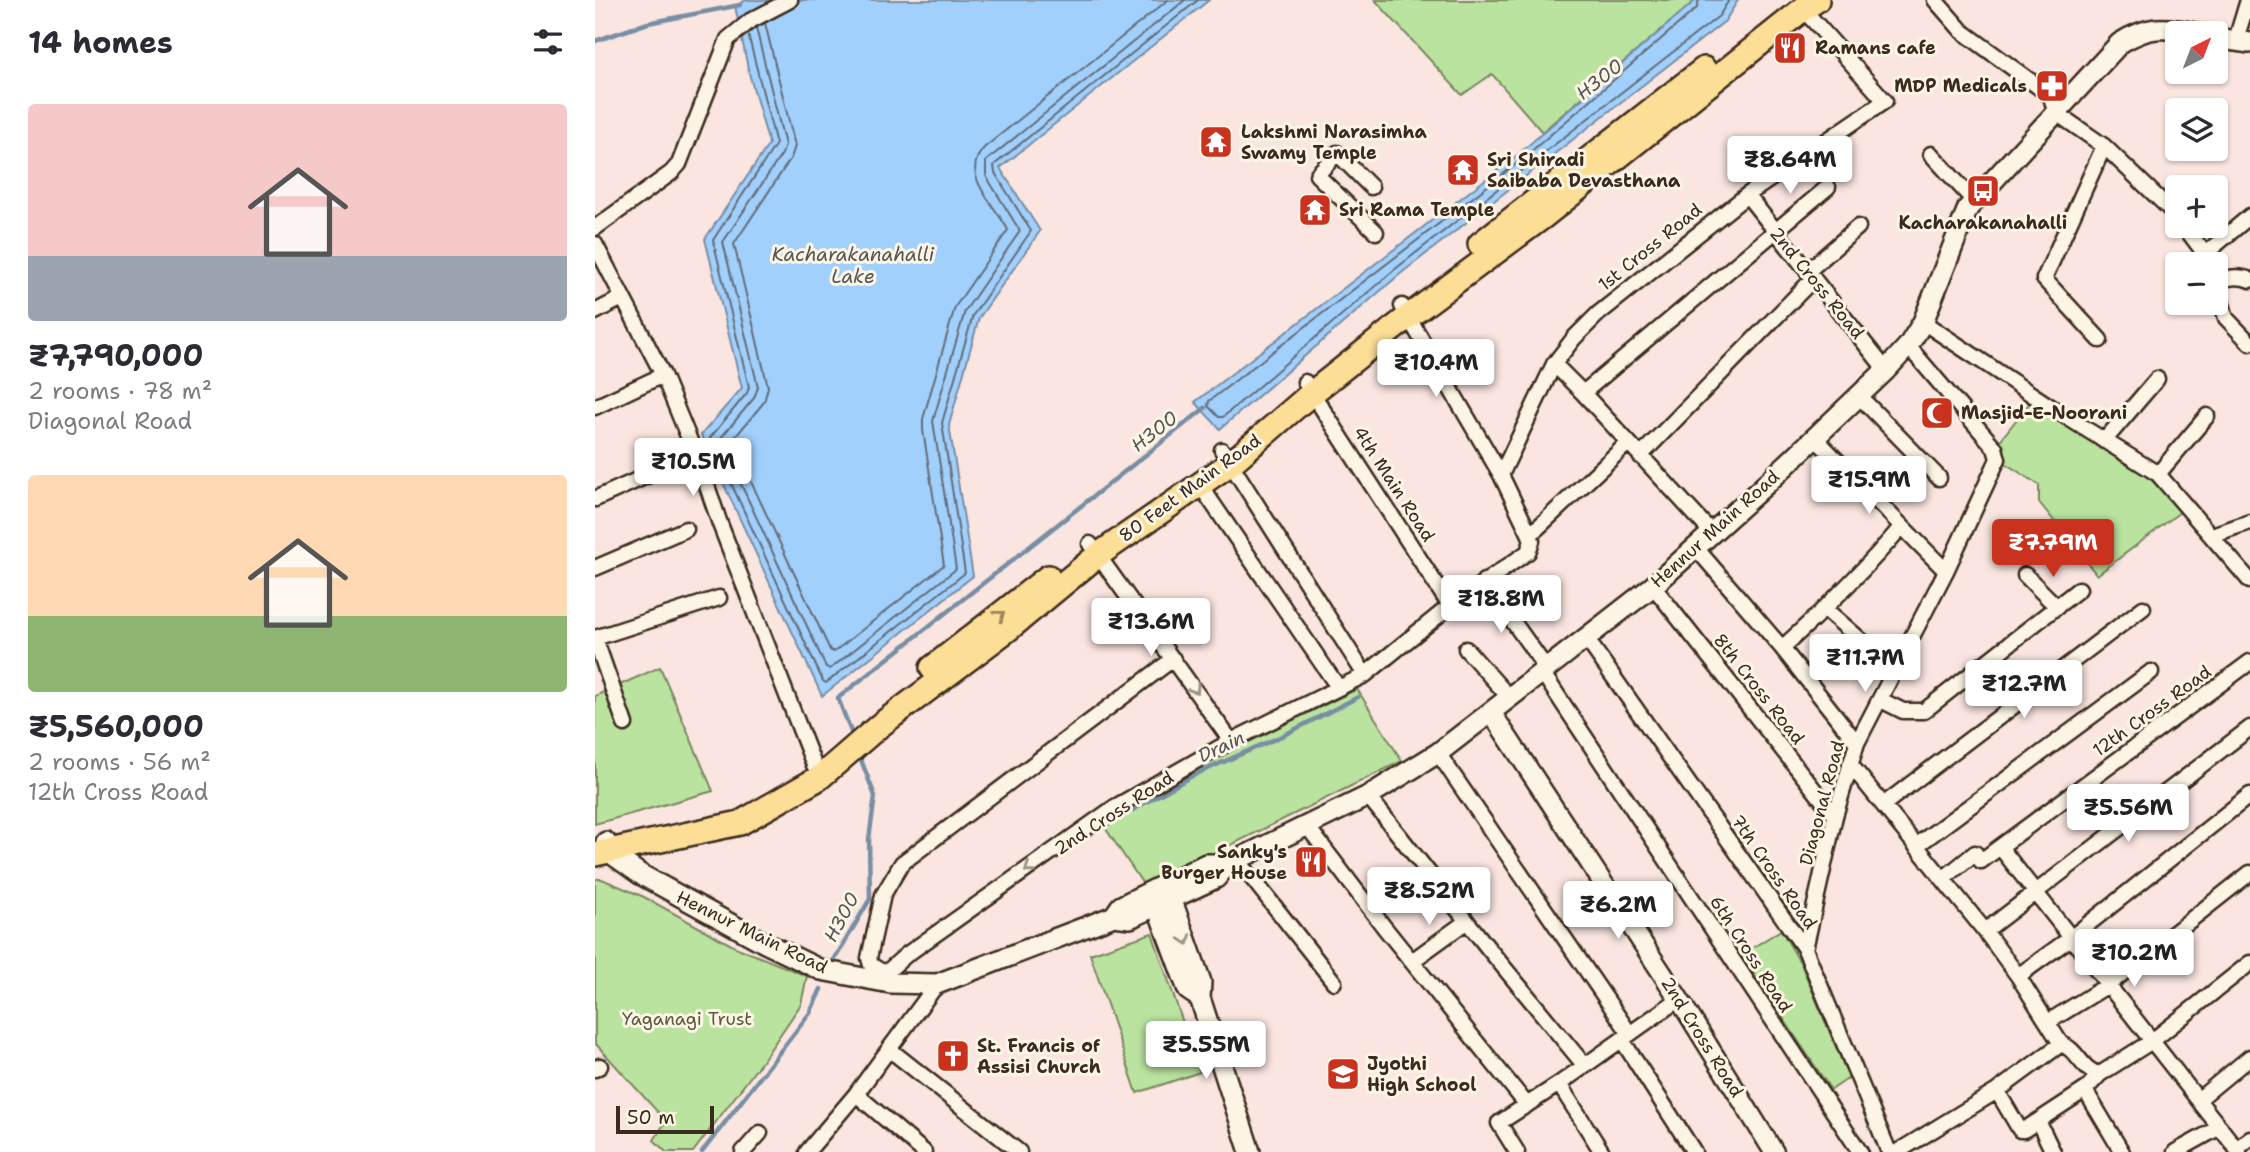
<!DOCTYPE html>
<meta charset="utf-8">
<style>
:root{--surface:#fff;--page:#f2f2f3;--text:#2b2b33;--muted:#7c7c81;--accent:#c8321e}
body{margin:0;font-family:"Shantell Sans",sans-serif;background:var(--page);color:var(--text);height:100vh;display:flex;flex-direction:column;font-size:26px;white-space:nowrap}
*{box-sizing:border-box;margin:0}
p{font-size:23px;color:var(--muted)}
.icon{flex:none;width:38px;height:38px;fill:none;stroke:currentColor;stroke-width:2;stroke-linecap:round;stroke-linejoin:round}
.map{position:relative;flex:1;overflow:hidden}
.side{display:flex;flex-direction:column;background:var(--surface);width:595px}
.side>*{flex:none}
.needle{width:46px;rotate:42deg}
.buttons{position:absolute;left:1570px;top:21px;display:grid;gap:14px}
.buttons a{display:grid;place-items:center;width:63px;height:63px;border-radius:7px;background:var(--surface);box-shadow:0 2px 5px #0004;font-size:35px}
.scale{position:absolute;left:21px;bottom:18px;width:98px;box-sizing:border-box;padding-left:7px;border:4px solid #3b2a1e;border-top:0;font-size:19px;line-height:24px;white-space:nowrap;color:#3b2a1e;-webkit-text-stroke:5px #fcf5e5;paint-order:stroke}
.price{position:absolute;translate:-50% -60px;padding:0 16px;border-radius:7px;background:#fff;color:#222;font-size:23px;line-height:46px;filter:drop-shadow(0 2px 4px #0008)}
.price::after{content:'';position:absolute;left:50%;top:42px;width:21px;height:16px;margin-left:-10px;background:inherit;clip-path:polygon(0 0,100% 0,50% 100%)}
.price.current{background:var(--accent);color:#fff}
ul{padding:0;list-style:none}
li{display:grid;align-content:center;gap:14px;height:371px;padding:0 28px}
li span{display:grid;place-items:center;height:217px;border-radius:7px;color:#555}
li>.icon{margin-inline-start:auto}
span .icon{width:126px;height:126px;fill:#fffc;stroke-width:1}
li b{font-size:30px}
h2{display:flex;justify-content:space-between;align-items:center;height:84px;padding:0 28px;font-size:30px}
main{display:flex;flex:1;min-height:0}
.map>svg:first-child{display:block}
.green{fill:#bae3a0;stroke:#7a865f;stroke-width:2}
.water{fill:#a1d0fd;stroke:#788ea4;stroke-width:2}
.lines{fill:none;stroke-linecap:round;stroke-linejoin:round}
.shore{stroke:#646c77;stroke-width:2}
.stream{stroke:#788ea4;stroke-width:4.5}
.minor-casing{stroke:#3b2a1e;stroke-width:19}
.tertiary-casing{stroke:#3b2a1e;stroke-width:23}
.secondary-casing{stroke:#3b2a1e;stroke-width:24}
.primary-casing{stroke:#3b2a1e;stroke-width:28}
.minor{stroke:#fcf5e5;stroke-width:14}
.tertiary{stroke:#fcf5e5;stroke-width:18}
.secondary{stroke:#fcf5e5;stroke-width:19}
.primary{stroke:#fdde96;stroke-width:23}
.oneway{stroke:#9c845a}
.oneway2{stroke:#9c9082}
.labels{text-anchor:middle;stroke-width:6;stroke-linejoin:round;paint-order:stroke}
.poi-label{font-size:18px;font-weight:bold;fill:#3b2a1e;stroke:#fcf5e5;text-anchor:start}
.street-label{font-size:18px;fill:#3b2a1e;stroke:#fcf5e5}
.park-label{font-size:18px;fill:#5b583e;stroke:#fcf5e5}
.water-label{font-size:19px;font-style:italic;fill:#545456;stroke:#fcf5e5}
</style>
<main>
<section class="side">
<h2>14 homes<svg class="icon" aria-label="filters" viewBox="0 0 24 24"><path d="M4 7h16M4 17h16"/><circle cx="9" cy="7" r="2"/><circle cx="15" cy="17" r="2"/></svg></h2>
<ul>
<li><span style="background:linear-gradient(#f6c9c9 70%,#9aa5b1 0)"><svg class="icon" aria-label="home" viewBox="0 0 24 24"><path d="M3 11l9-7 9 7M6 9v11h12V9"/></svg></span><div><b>₹7,790,000</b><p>2 rooms · 78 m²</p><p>Diagonal Road</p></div></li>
<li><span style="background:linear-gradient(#ffd9b3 65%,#8fb573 0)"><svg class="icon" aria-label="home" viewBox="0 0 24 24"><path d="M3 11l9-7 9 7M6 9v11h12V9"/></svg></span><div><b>₹5,560,000</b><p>2 rooms · 56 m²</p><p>12th Cross Road</p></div></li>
</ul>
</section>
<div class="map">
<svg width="1655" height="1152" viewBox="0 0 1655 1152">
<rect width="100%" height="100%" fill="#fae5e0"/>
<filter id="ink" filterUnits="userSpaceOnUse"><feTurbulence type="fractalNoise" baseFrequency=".0143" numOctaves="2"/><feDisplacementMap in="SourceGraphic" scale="14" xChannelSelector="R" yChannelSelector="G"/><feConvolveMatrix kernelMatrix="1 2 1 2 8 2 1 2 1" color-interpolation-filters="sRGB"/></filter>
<g filter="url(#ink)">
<path class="green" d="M780,0H1101L947,132L897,74L867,95Z
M1436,401L1551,475L1589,509L1502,575L1444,502V485L1410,463L1404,442Z
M65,667L118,791L0,824V696Z
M762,689L807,761L550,887L507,823L641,748Z
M0,879H7L49,897L140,947L212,976L206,1004L168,1060L98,1152H71L59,1140L71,1121L0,1043Z
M1186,930L1206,964L1254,1078L1236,1090L1146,955Z
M557,933L605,1072L542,1093L495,954Z"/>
<path class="water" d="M151,0H614L405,168L445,231L384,318L354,425L378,576L227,696L106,435L147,388L110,239L174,144L154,73L140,6Z
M1101,0H1143L1130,21L804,275L625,429L600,402L921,156Z"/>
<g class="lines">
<path class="shore" d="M1104,0L1102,8L925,161L614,401L613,406L624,417H628L799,270L1124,16L1134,0
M170,23L200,146L196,158L139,244L173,387L169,402L137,441L235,650L239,652L349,565L328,430V419L360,307L413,230C401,205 362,174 390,147L573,0
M161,28L190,145L187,154L128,242L163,387L159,398L125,439L231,667L235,669L361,569L338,421L370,311L425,231L391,176V161L590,0
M153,34L181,144L118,240L154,387L152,393L115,438L228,681L231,683L370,573L347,423L378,315L436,231L400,173L399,165L603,0"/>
<path class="stream" d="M0,41L53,23L145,5
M258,737L243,698L610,408
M506,828L597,776L689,735L763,697
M235,967L275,899L274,839L280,796L263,752
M107,1152L215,1013L226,989"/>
<defs>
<path id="minor" d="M1340,0L1367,31L1456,96L1460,112L1509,146L1582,216
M1640,43L1653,0
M1336,154L1379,201
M776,187L742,153L722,175L781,232
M1152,195L1291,370
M1589,226L1610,254L1614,264
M0,228L76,173L84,164L133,39L155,21L195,0
M0,244L68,375L106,468L125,524L219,765L225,776
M1610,254L1655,216
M1213,271L1263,227
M1620,281L1631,318L1655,343
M1621,281C1632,278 1644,275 1655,280
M0,312L27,298
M1328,322L1462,411L1563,474L1655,581
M1505,340L1449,279L1509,146
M959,364L988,393L1117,533
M710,382L855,606
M988,393L1233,187
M1264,396L1344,478
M0,407L68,375
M1220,438L1351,571
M1509,441L1562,379
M627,450L770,675
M1045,456L1219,278
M1563,474L1612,416
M906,475L959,364L979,338L1003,314L1152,195L1290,101L1208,9
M605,485L743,687
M0,499L67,469
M935,535L1033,443
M1617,535L1655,522
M495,544L636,741
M1101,548L1187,648L1262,743
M0,568L91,529
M1430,575L1462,607
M889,581L951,668
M1058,586L1240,816
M1230,609L1301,671
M991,638L1210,949L1294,1152
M1187,648C1230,609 1270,570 1307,526
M871,649L914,697
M947,672L1265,1152
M1286,700L1308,711H1329L1484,589
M30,724L0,638L124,598
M843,753L1035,1034
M1255,764L1390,931L1423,976L1466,1044
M773,796L893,948L990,1066
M1288,805L1548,608
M712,826L789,927L932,1105
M1321,846L1556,672
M1405,847L1644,1152
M642,859L739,982
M1348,879L1380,853L1386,861L1655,662
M1390,931L1655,728
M1210,949L1240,816L1262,743L1351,571L1403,459L1400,448L1313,346
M817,961L872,921
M287,972L293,971L311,955L520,807L636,741L770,675L855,606L933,552L937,541L935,535L906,475L807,306
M1423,976L1477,937L1655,795
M288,978L287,972L276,965L274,958L288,895L307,863L578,659
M1453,1022L1513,985L1655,873
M1027,1040L1099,1152
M294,1049L424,1152
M0,1069L5,1066
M964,1084L1007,1152
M1490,1090L1527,1152
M1402,1091L1425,1130H1429L1490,1090L1505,1074L1557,1041L1655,963
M261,1094L329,1152
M1604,1099L1655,1057
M1443,1121L1458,1152
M1642,1149L1655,1138
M148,1152L165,1133
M212,1152L261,1094L342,984
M922,1152L904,1123L964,1084L1084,999
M1302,1152L1402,1091L1466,1044C1483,1049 1486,1071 1505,1074
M1580,1152L1625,1127"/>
<path id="tertiary" d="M896,712L1084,999L1179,1152"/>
<path id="secondary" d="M1620,38L1655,43
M11,842L14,852L45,874L170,943L226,970L295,983L342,984L519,916L535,918L621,878L633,864L773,796L843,753L1058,586L1169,486L1291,370L1313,346L1328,322L1373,208L1525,43C1553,26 1568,26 1599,33
M571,884L606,982L605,998L655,1152
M558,896L593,990L605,998
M519,916L526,906L611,864H633"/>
<path id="primary" d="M885,244L1109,69
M337,668L453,577
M0,854L145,823L224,778L284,726L416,627L503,555L636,463L717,393L813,317L949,216L1208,9L1222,0"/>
</defs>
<use href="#minor" class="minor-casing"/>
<use href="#tertiary" class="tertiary-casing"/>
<use href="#secondary" class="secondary-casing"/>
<use href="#primary" class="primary-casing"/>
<use href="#minor" class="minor"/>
<use href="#tertiary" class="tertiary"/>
<use href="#secondary" class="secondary"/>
<use href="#primary" class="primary"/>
</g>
<defs><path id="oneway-chevron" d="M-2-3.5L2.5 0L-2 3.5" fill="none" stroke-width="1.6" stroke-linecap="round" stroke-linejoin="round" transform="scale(1.75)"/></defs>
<use class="oneway" href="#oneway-chevron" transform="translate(405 615) rotate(-38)"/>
<g class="oneway2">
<use href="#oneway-chevron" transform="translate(600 689) rotate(55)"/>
<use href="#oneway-chevron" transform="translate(434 869) rotate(145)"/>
<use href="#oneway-chevron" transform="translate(591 940) rotate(71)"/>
</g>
</g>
<defs>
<symbol id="restaurant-square" viewBox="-11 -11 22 22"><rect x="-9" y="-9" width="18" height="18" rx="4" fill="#c8321e" stroke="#fcf5e5"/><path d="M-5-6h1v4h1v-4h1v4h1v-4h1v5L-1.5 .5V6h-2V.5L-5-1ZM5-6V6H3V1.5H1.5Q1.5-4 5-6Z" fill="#fff"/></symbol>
<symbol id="pharmacy-square" viewBox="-11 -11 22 22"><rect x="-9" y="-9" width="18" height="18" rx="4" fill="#c8321e" stroke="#fcf5e5"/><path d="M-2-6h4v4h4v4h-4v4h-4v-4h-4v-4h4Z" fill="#fff"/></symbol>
<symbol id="temple-square" viewBox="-11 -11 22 22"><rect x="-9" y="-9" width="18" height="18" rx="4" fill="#c8321e" stroke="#fcf5e5"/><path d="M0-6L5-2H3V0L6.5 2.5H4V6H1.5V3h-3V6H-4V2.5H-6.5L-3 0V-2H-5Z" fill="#fff"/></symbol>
<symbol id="bus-square" viewBox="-11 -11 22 22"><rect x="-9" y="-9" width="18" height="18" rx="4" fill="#c8321e" stroke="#fcf5e5"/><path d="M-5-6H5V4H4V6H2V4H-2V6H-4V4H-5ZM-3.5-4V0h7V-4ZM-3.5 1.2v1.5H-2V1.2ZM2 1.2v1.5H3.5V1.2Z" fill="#fff"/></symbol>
<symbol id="mosque-square" viewBox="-11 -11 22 22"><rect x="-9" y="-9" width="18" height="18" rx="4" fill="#c8321e" stroke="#fcf5e5"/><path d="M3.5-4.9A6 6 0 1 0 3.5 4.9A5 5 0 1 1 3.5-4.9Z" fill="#fff"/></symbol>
<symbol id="church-square" viewBox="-11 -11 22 22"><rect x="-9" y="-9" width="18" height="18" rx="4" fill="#c8321e" stroke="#fcf5e5"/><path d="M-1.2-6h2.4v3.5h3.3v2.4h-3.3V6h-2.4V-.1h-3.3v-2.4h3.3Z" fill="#fff"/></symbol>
<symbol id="school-square" viewBox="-11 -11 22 22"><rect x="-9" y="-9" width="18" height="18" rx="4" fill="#c8321e" stroke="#fcf5e5"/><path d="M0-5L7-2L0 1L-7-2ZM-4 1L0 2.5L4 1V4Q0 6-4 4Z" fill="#fff"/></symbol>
</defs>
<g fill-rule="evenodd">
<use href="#restaurant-square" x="1176" y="29" width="38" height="38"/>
<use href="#pharmacy-square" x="1438" y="67" width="38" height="38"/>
<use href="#temple-square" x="602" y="123" width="38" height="38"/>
<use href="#temple-square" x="849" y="151" width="38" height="38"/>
<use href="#bus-square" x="1369" y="172" width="38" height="38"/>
<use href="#temple-square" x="701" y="191" width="38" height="38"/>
<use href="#mosque-square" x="1323" y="394" width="38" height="38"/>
<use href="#restaurant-square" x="697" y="843" width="38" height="38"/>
<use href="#church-square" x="339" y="1037" width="38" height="38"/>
<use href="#school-square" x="729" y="1055" width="38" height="38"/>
</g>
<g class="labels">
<g class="poi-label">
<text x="1220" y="54">Ramans cafe</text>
<text x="1432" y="92" text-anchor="end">MDP Medicals</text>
<text x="646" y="138">Lakshmi Narasimha<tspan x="646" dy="21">Swamy Temple</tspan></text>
<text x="892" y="166">Sri Shiradi<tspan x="892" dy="21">Saibaba Devasthana</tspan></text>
<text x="744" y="216">Sri Rama Temple</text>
<text x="1388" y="229" text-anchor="middle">Kacharakanahalli</text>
<text x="1366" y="419">Masjid-E-Noorani</text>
<text x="692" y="858" text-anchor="end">Sanky's<tspan x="692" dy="21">Burger House</tspan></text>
<text x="382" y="1052">St. Francis of<tspan x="382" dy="21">Assisi Church</tspan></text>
<text x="772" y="1070">Jyothi<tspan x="772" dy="21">High School</tspan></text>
</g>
<g class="street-label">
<text transform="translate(1055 247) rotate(-39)" y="6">1st Cross Road</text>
<text transform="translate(1222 283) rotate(51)" y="6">2nd Cross Road</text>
<text transform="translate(799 484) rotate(57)" y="6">4th Main Road</text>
<text transform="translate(595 488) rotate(-36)" y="6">80 Feet Main Road</text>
<text transform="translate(1120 529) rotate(-42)" y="6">Hennur Main Road</text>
<text transform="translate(1164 689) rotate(52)" y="6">8th Cross Road</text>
<text transform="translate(1557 711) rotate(-36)" y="6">12th Cross Road</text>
<text transform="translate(1227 803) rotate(-75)" y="6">Diagonal Road</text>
<text transform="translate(519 813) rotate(-33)" y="6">2nd Cross Road</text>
<text transform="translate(1179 872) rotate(55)" y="6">7th Cross Road</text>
<text transform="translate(157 932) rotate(26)" y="6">Hennur Main Road</text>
<text transform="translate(1156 954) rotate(57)" y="6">6th Cross Road</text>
<text transform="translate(1107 1037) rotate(58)" y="6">2nd Cross Road</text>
</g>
<g class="park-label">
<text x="92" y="1025">Yaganagi Trust</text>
</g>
<g class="water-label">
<text transform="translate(1004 79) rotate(-38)" y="7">H300</text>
<text x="258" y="261">Kacharakanahalli<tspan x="258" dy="22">Lake</tspan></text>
<text transform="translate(559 431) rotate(-38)" y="7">H300</text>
<text transform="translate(626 746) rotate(-25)" y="7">Drain</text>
<text transform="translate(246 917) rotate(-62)" y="7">H300</text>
</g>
</g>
</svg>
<div class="buttons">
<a><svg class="needle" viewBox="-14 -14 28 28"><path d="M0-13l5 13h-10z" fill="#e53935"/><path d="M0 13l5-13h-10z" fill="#7c7c81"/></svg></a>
<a><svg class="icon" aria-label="layers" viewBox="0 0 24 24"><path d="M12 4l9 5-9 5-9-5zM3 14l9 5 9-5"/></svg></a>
<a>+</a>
<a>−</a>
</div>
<div class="scale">50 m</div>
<b class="price" style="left:1195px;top:196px">₹8.64M</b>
<b class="price" style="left:841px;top:399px">₹10.4M</b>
<b class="price" style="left:98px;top:498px">₹10.5M</b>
<b class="price" style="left:1274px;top:516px">₹15.9M</b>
<b class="price current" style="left:1458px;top:579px">₹7.79M</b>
<b class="price" style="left:906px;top:635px">₹18.8M</b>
<b class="price" style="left:556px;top:658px">₹13.6M</b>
<b class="price" style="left:1270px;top:694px">₹11.7M</b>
<b class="price" style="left:1429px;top:720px">₹12.7M</b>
<b class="price" style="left:1533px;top:844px">₹5.56M</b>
<b class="price" style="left:834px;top:927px">₹8.52M</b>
<b class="price" style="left:1023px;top:941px">₹6.2M</b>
<b class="price" style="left:1539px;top:989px">₹10.2M</b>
<b class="price" style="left:611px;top:1081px">₹5.55M</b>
</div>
</main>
